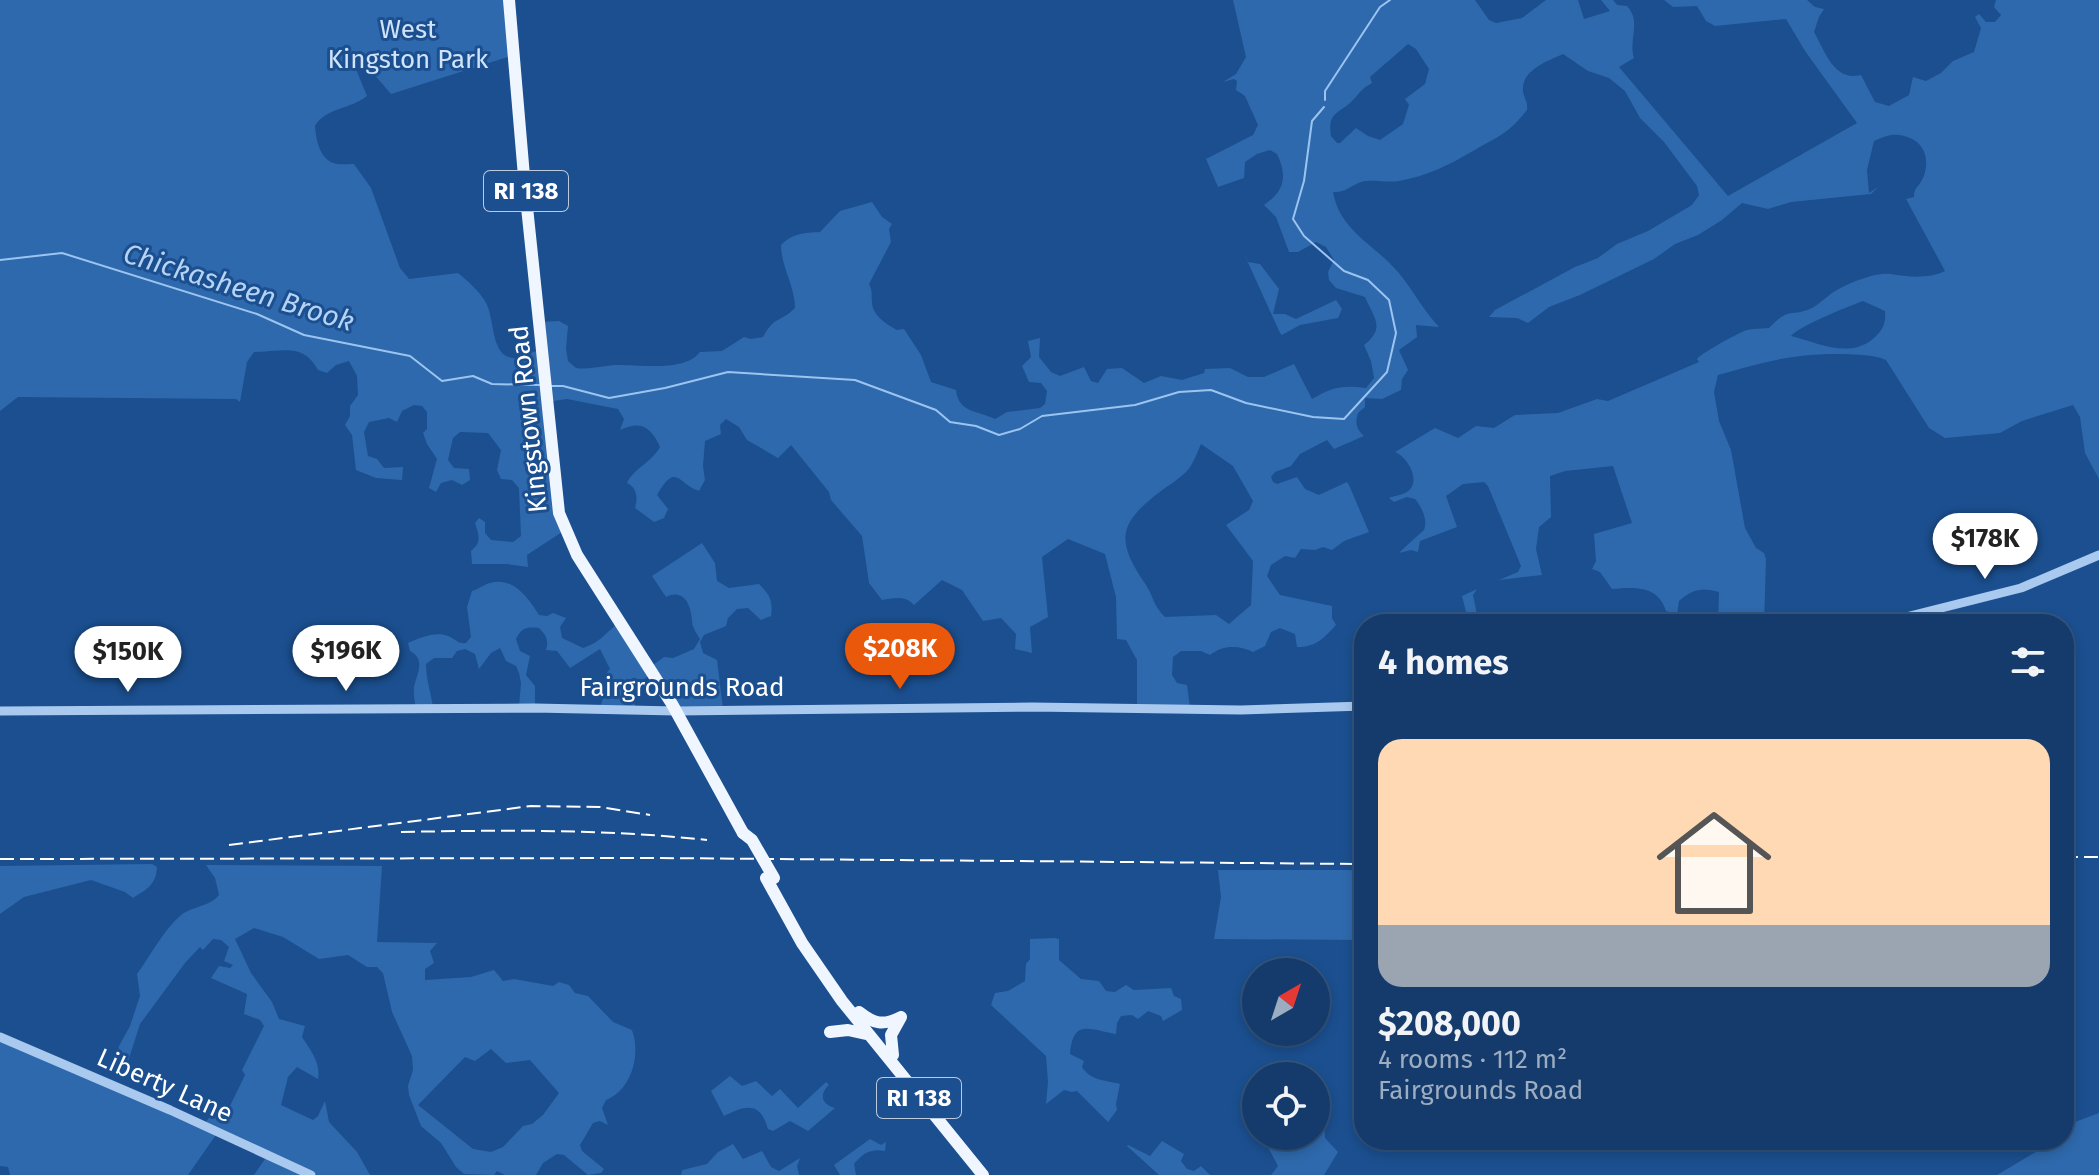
<!DOCTYPE html>
<meta charset="utf-8">
<style>
:root{--surface:#143b6b;--page:#1d4271;--text:#f1f3f6;--muted:#9dadc1;--line:#33557e;--accent:#ea580c}
body{margin:0;font-family:"Fira Sans",sans-serif;background:var(--page);color:var(--text);height:100vh;display:flex;flex-direction:column;font-size:30px;white-space:nowrap}
*{box-sizing:border-box;margin:0}
p{font-size:26px;color:var(--muted)}
.icon{flex:none;width:44px;height:44px;fill:none;stroke:currentColor;stroke-width:2;stroke-linecap:round;stroke-linejoin:round}
.map{position:relative;flex:1;overflow:hidden}
.panel{position:absolute;left:1354px;top:614px;width:720px;height:536px;display:flex;flex-direction:column;background:var(--surface);border-radius:32px;box-shadow:0 4px 12px #0003,0 0 0 2px var(--line)}
.panel>*{flex:none}
.needle{width:52px;rotate:39deg}
.buttons{position:absolute;left:1242px;top:958px;display:grid;gap:16px}
.buttons a{display:grid;place-items:center;width:88px;height:88px;border-radius:50%;background:var(--surface);box-shadow:0 4px 12px #0003,0 0 0 2px var(--line);font-size:40px}
.price{position:absolute;translate:-50% -68px;padding:0 18px;border-radius:28px;background:#fff;color:#222;font-size:26px;line-height:52px;filter:drop-shadow(0 2px 4px #0008)}
.price::after{content:'';position:absolute;left:50%;top:48px;width:24px;height:18px;margin-left:-12px;background:inherit;clip-path:polygon(0 0,100% 0,50% 100%)}
.price.selected{background:var(--accent);color:#fff}
ul{padding:0;list-style:none}
li{display:grid;align-content:center;gap:16px;height:424px;padding:0 24px}
li+li{border-top:2px solid var(--line)}
li span{display:grid;place-items:center;height:248px;border-radius:24px;color:#555}
li>.icon{margin-inline-start:auto}
span .icon{width:144px;height:144px;fill:#fffc;stroke-width:1}
li b{font-size:34px}
h2{display:flex;justify-content:space-between;align-items:center;height:96px;padding:0 24px;font-size:34px}
.map>svg:first-child{display:block}
.green{fill:#2e69ad;fill-rule:evenodd}
.lines{fill:none;stroke-linecap:round;stroke-linejoin:round}
.stream{stroke:#9cc4f0;stroke-width:2}
.tertiary{stroke:#a9c9ee;stroke-width:9}
.primary{stroke:#f0f6ff;stroke-width:12}
.rail{stroke:#fff;stroke-width:2;stroke-dasharray:14 6;stroke-linecap:butt}
.primary-bridge{stroke:#f0f6ff;stroke-width:12}
.labels{text-anchor:middle;stroke-width:6;stroke-linejoin:round;paint-order:stroke}
.shield{fill:#1b4f8f;stroke:#bbcadd;stroke-width:2}
.shield-label{font-size:24px;font-weight:bold;fill:#fff}
.park-label{font-size:26px;fill:#cfe3fa;stroke:#1b4f8f}
.street-label{font-size:26px;fill:#fff;stroke:#1b4f8f}
.water-label{font-size:28px;font-style:italic;fill:#b5d3f5;stroke:#1b4f8f}
</style>
<div class="map">
<svg width="2099" height="1175" viewBox="0 0 2099 1175">
<rect width="100%" height="100%" fill="#1b4f8f"/>
<path class="green" d="M0,0H507L514,55L391,94L355,52L353,62L367,96C351,109 325,108 315,126C316,139 319,157 333,163C338,165 348,164 354,164L371,188L400,268L409,279L458,273C468,281 478,290 485,301C496,318 489,359 516,358L519,354L539,351V322L559,321L568,326L566,349L568,361L576,368C589,370 601,366 614,365C638,364 684,373 700,352L722,351L744,337L751,339L763,337C775,315 780,323 795,308C795,286 781,267 781,245C793,233 804,233 820,232L840,211L872,202L882,217L892,224L889,229L891,242L869,284C873,292 871,294 872,302C872,315 886,324 897,330L904,329L921,355L931,382L956,390C958,413 979,411 995,419L1007,412L1040,408L1045,404L1047,391L1041,383L1029,382L1022,366L1031,357L1028,341L1040,338L1039,357L1051,372L1060,376L1084,367L1091,381L1098,383L1107,369L1122,368L1144,383L1161,376L1182,380L1204,373L1205,369L1230,368L1248,377H1264L1294,364L1312,399C1333,387 1341,385 1366,388L1374,378L1371,361L1364,345C1386,328 1374,318 1365,297L1336,288L1329,280L1328,272L1334,260L1326,247L1316,242L1298,252H1289L1276,217L1264,205C1284,191 1288,177 1277,154L1270,150L1257,154L1245,162L1244,178L1218,187L1206,159L1253,135L1258,125L1245,96L1236,90L1237,81L1234,79L1223,82L1236,74L1246,57L1233,0H1475L1489,20L1496,23L1522,18L1546,0H1578L1584,19L1610,11L1601,0H1613L1617,5L1627,6C1642,22 1628,40 1634,58L1619,67L1728,196L1857,123L1805,51L1786,19L1715,26L1706,21L1697,6L1673,7L1664,0H1807L1815,7L1824,9L1819,17L1814,32C1825,51 1834,82 1861,75L1875,102L1889,106L1909,95L1913,77L1926,81L1941,73L1953,61L1974,52L1981,28L1975,17L1979,14L1986,22H1995L2001,15L1994,7L1996,0H2099V479L2085,453L2080,417L2073,405L2022,421L2000,433L1945,438L1929,428L1886,360C1872,354 1858,355 1843,354C1795,353 1763,362 1718,375L1714,392L1719,421L1731,450L1745,528L1756,548L1764,553L1766,559L1764,624H1718L1719,592C1703,587 1692,589 1679,601L1677,615L1666,611C1658,585 1635,587 1612,589L1600,572L1592,569L1596,561L1594,534L1632,523L1613,466L1565,471L1550,476L1551,517L1539,527L1536,549L1542,575L1499,580L1518,572L1521,566L1488,486L1484,482L1463,484L1446,496L1457,527L1420,541L1418,552L1411,550L1399,553C1408,544 1415,538 1424,530C1428,519 1422,508 1415,499L1407,497L1394,502L1389,498C1393,496 1402,495 1407,492C1422,482 1408,457 1395,452L1435,428L1458,438L1476,426L1494,428L1515,415L1558,413L1597,399L1608,401L1699,362L1697,359C1700,354 1735,335 1742,332C1750,328 1760,329 1769,328C1790,306 1789,318 1812,308C1819,304 1825,298 1832,293C1846,284 1874,272 1891,274C1907,277 1929,279 1945,271L1906,199L1914,197C1914,187 1918,188 1922,180C1930,164 1927,145 1910,138C1896,132 1887,135 1874,141L1867,170L1869,193L1878,187L1871,194L1791,202L1768,209L1742,203L1722,220L1698,235L1675,244L1654,259L1580,295L1549,307L1528,323L1517,318L1489,317L1495,310L1575,267L1598,258L1617,244L1648,231L1692,205L1699,195L1697,186L1664,142L1640,118L1625,91L1609,78L1588,71L1563,54C1548,61 1521,70 1523,91C1524,99 1528,101 1527,110C1506,136 1500,135 1473,151C1449,165 1427,176 1399,181C1387,183 1372,179 1361,182C1350,186 1345,193 1333,192C1340,231 1374,244 1398,272C1413,290 1423,310 1439,327L1416,325L1417,337L1399,350L1408,370L1402,379L1401,390L1382,399L1365,398V407L1358,413C1355,423 1356,429 1364,436L1334,449L1327,440L1300,454L1291,466L1275,472L1271,477L1273,482L1277,484L1297,477L1305,489L1319,495L1347,482L1349,485L1369,532L1344,541L1332,550L1323,547L1315,550L1301,549L1295,558L1285,556L1271,565L1267,576L1280,595L1332,606V618L1336,625C1323,639 1316,647 1297,647L1295,634L1280,628L1271,632L1265,646L1253,652C1238,645 1223,645 1210,655L1201,651H1181L1173,657L1172,675L1177,683L1187,685L1190,708L1137,707V660L1126,640L1117,639L1116,597L1105,554L1068,539L1042,557L1048,617L1030,627L1032,653L1015,649L1016,634L1001,618L983,621L962,590L942,580L914,605C906,595 893,598 882,600L869,583L862,536L831,500L829,492L791,445L778,458L747,440L739,427L726,419L720,425L721,434L705,441L703,466L705,480L699,491C678,484 676,461 657,495L668,509L664,518L654,522L635,508C638,497 637,488 627,483C634,468 651,463 660,447C650,425 640,421 620,430L624,419L618,409L567,399L546,402L562,532L527,555L528,567L507,564H472L471,551C482,542 479,536 475,523L479,518L485,522V533L491,540L513,542L521,536L519,488L512,480L501,479L497,470L501,450L488,433L460,432L453,438L448,460L454,468L469,469L470,480L462,485L452,480L441,483L436,492L429,488L437,459L427,444L423,433L427,429V412L422,406L414,405L402,411L397,422L389,418L369,422L364,432L368,456L377,459L384,468L403,467L402,480L376,478L356,470L352,435L345,425L350,416V406L358,395L357,376L349,361L336,365L327,373L318,370C303,342 282,352 254,352L247,362L240,402L236,399L18,397L0,411ZM1408,44L1416,49L1429,69L1425,84L1405,99L1409,105L1403,124L1380,140L1368,136L1356,128L1340,143H1337L1331,136C1327,111 1340,114 1353,100C1360,93 1362,88 1372,83L1370,77ZM1863,301L1885,311C1886,321 1884,328 1877,335C1853,361 1819,343 1791,336C1801,325 1847,307 1863,301ZM1201,444L1233,466L1253,501L1249,510L1226,525L1253,561L1251,605L1229,624L1216,615L1165,617C1154,607 1153,596 1146,585C1116,541 1117,524 1161,491C1169,485 1179,479 1186,472C1193,465 1197,453 1201,444Z
M1244,253L1248,262L1260,264L1279,289L1273,314H1285L1296,319L1336,300L1342,309L1338,318L1300,325L1282,335L1280,333L1245,256Z
M702,543L715,563L717,581L729,588L759,584C770,595 773,601 771,616L761,620L748,608L737,609L728,618L726,626L704,635L700,642L703,653L717,660L723,709L679,710L651,674L634,687L635,708L601,705L606,688L604,676L610,669L600,649L570,668L557,651L546,650C549,640 546,635 539,628C527,627 522,627 516,639L520,651L530,656L526,675L535,686V706L519,707L521,683L519,673L516,666L506,661L500,648L491,653L479,669L475,654L465,649L457,651L452,658H434L426,664C426,680 431,692 433,708L416,709C415,702 413,694 414,687C417,674 426,659 410,651L408,643C420,638 435,631 448,636C456,639 457,644 466,643L471,637L467,607L472,591C479,589 483,585 490,583C513,576 528,598 539,615L547,616L553,613L566,618L560,627L562,638L583,648C602,641 601,637 616,625L649,668L664,657L673,658L694,649L700,639C697,634 692,627 692,621C691,606 685,588 666,597L652,576Z
M1477,589L1473,595L1479,624H1469L1462,596Z
M152,864L157,867C156,885 147,889 133,898L125,892L91,880L24,897L0,914V866Z
M206,865L382,866L377,942L437,943L430,951L434,963L425,969V980L471,977L494,970L503,981L514,979L553,986L559,982L569,985L575,993L588,996L613,1022L632,1030C641,1054 632,1090 606,1100L602,1108L608,1125L600,1121L593,1123L580,1145L582,1151L604,1169L601,1173L588,1175L564,1155L557,1154L543,1163L536,1175H505L497,1171L494,1175L464,1174L456,1167L441,1143L421,1126L409,1095L408,1086L413,1070L412,1056L392,1012L383,973L377,967H367L348,955L319,959L283,937L254,928L235,939L251,973L272,1002L279,1019L305,1026L302,1037C311,1051 321,1063 318,1079L297,1067L288,1077L281,1105L313,1120L318,1116L325,1101L329,1122L357,1152L370,1175H254L267,1156L218,1132L188,1175H10L8,1167L0,1166V1037L205,1124L214,1109L224,1114L228,1110L245,1075L242,1070L264,1026L260,1020L244,1014L247,994L211,978L219,966L230,968L233,965L224,961L229,947L221,940L213,939L203,950L200,947L185,963L140,1024L125,1071L116,1070L119,1046L130,1026L140,996L137,974C150,956 163,931 180,916C191,906 210,907 219,895L215,878ZM491,1049L506,1063L530,1060L559,1093L543,1115L532,1124L523,1126L503,1147L491,1152L473,1149L418,1105L465,1057L475,1061Z
M1218,870H1364V940L1214,939L1221,897Z
M1055,938L1059,939V960L1081,979L1099,981L1106,991L1115,992L1126,985L1134,990L1171,988L1174,996L1181,999L1182,1010L1163,1021L1161,1016L1148,1011L1138,1019L1132,1015L1121,1016L1117,1023L1116,1034C1088,1029 1073,1019 1070,1054L1084,1061L1082,1067C1091,1081 1105,1080 1120,1084L1116,1104L1117,1110L1108,1122L1077,1091L1072,1092L1064,1090L1046,1104L1048,1082L1046,1056L991,1005L995,993L1008,991L1025,981L1026,964L1030,959V939Z
M730,1076L742,1086L756,1081L772,1096L780,1089L798,1108L826,1082L829,1085C819,1094 821,1104 835,1108L808,1131L790,1121L773,1131L768,1129C760,1101 746,1105 724,1116L711,1091Z
M1316,1092L1323,1093L1325,1138L1338,1152L1324,1175H1271L1278,1166L1262,1136H1316Z
M2099,1113V1175H1997L2039,1150L2047,1140H2064V1126Z
M870,1139L881,1145L886,1142L885,1151C871,1148 863,1153 854,1164L856,1175H840L834,1165Z
M1162,1141L1184,1154L1181,1161L1187,1169L1194,1171L1201,1166L1210,1175H1159L1127,1146L1128,1145L1150,1156Z
M733,1144L743,1159L762,1151L771,1167L779,1171L800,1158L797,1166L799,1175H681L682,1170L707,1164L718,1152Z"/>
<g class="lines">
<path class="stream" d="M1325,100V91L1380,7L1390,0
M0,260L62,253L257,314L304,335L410,356L442,381L473,376L492,384L539,385
M550,386H563L609,398L665,388L728,372L855,380L936,410L950,422L976,426L999,435L1020,429L1042,416L1135,405L1179,392L1211,390L1246,403L1313,417L1344,419L1387,372L1396,333L1389,300L1368,280L1344,271L1304,236L1293,219L1304,181L1312,121L1324,107"/>
<path class="tertiary" d="M1878,624L2021,588L2099,555
M0,711L535,708L676,711L1032,707L1241,710L1364,706
M0,1037L170,1110L311,1175"/>
<path class="primary" d="M509,0L525,188L559,513L577,555L672,704L743,833
M766,878L802,943L842,1001L983,1175
M859,1012C874,1024 883,1026 901,1017
M830,1032L848,1030L866,1034
M893,1055L891,1035L901,1017"/>
<path class="rail" d="M401,832C503,830 605,829 707,840
M229,845L531,806L600,807L650,815
M2064,857H2099
M0,859L656,858L1364,864"/>
<path class="primary-bridge" d="M743,833L752,840L774,878"/>
</g>
<g class="labels">
<g class="shield">
<rect x="484" y="171" width="84" height="40" rx="6"/>
<rect x="877" y="1078" width="84" height="40" rx="6"/>
</g>
<g class="shield-label">
<text x="526" y="199">RI 138</text>
<text x="919" y="1106">RI 138</text>
</g>
<g class="park-label">
<text x="408" y="38">West<tspan x="408" dy="30">Kingston Park</tspan></text>
</g>
<g class="street-label">
<text transform="translate(528 419) rotate(-96)" y="9">Kingstown Road</text>
<text x="682" y="696">Fairgrounds Road</text>
<text transform="translate(165 1085) rotate(24)" y="9">Liberty Lane</text>
</g>
<g class="water-label">
<text transform="translate(239 287) rotate(17)" y="10">Chickasheen Brook</text>
</g>
</g>
</svg>
<div class="buttons">
<a><svg class="needle" viewBox="-14 -14 28 28"><path d="M0-13l5 13h-10z" fill="#e53935"/><path d="M0 13l5-13h-10z" fill="#9dadc1"/></svg></a>
<a><svg class="icon" aria-label="locate" viewBox="0 0 24 24"><circle cx="12" cy="12" r="6"/><path d="M12 2v4M12 18v4M2 12h4M18 12h4"/></svg></a>
</div>
<b class="price" style="left:1985px;top:581px">$178K</b>
<b class="price selected" style="left:900px;top:691px">$208K</b>
<b class="price" style="left:346px;top:693px">$196K</b>
<b class="price" style="left:128px;top:694px">$150K</b>
<section class="panel">
<h2>4 homes<svg class="icon" aria-label="filters" viewBox="0 0 24 24"><path d="M4 7h16M4 17h16"/><circle cx="9" cy="7" r="2"/><circle cx="15" cy="17" r="2"/></svg></h2>
<ul>
<li><span style="background:linear-gradient(#ffd9b3 75%,#9aa5b1 0)"><svg class="icon" aria-label="home" viewBox="0 0 24 24"><path d="M3 11l9-7 9 7M6 9v11h12V9"/></svg></span><div><b>$208,000</b><p>4 rooms · 112 m²</p><p>Fairgrounds Road</p></div></li>
</ul>
</section>
</div>
